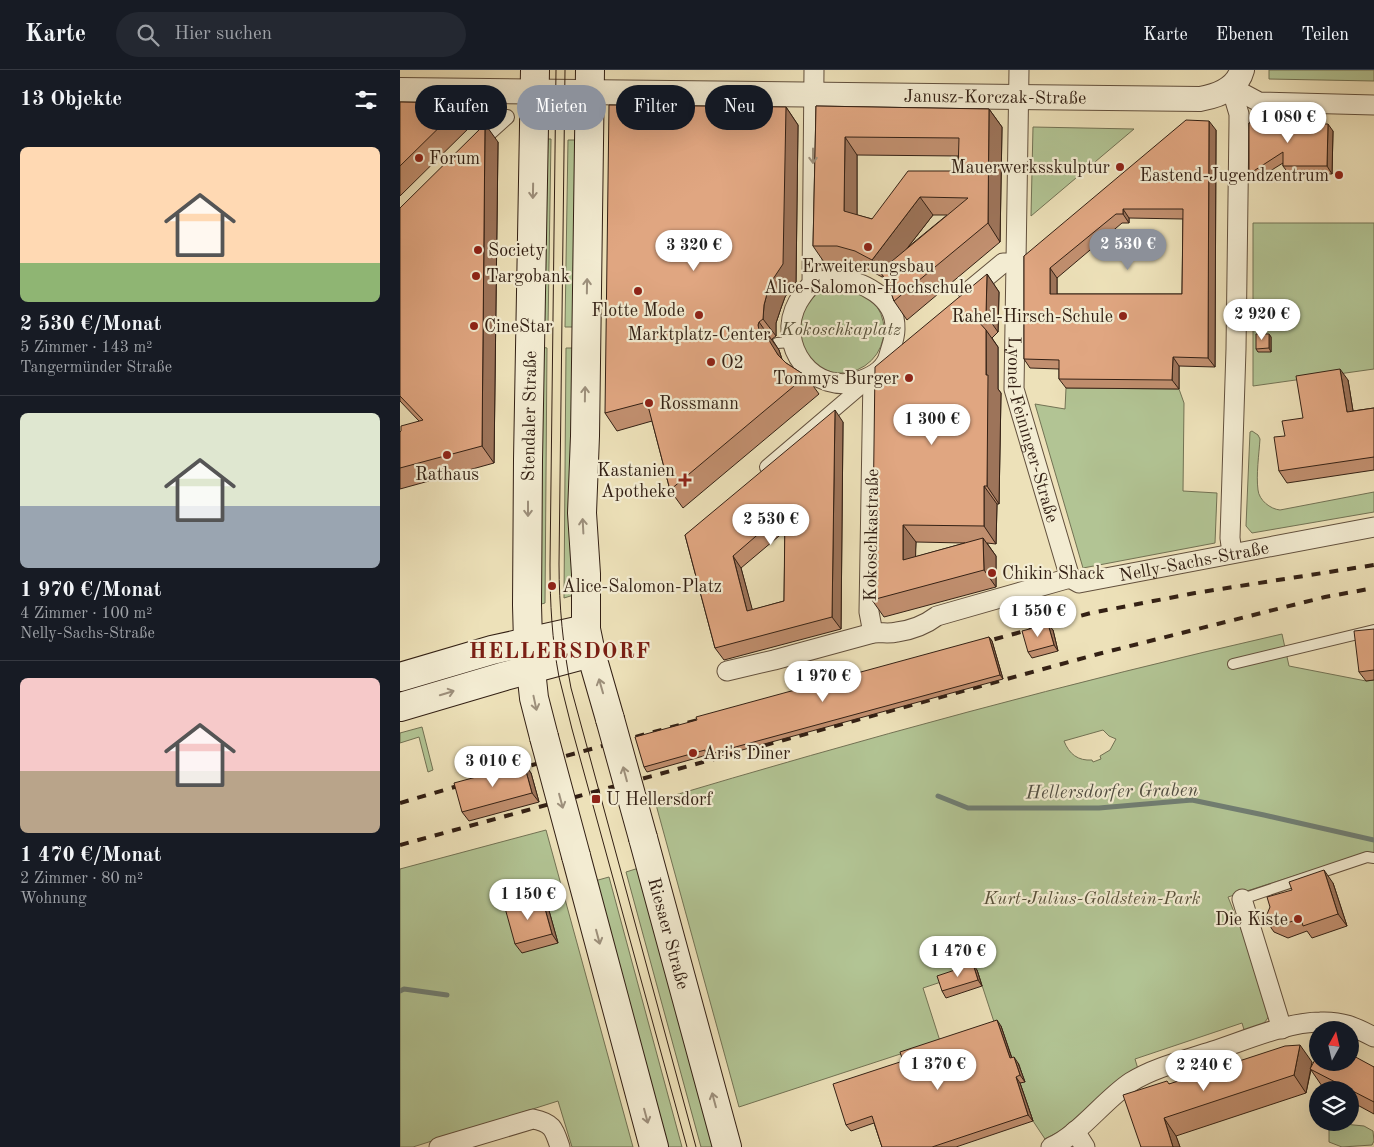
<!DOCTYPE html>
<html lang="de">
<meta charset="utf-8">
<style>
:root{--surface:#171b24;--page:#242831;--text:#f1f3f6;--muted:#9ea1a6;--line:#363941;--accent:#8c9099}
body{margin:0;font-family:"Old Standard TT",serif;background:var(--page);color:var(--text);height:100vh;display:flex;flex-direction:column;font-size:19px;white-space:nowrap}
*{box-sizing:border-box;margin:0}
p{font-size:16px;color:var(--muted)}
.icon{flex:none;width:28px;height:28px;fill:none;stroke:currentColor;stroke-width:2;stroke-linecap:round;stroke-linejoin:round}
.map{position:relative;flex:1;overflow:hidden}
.sheet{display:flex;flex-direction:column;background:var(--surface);width:400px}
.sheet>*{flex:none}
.hud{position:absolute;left:15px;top:15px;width:475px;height:45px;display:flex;gap:10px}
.needle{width:32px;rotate:8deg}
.tools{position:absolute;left:909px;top:951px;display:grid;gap:10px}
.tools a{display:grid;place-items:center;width:50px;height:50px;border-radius:50%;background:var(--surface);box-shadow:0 5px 20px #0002;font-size:25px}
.price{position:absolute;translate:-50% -42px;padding:0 11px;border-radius:18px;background:#fff;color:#222;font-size:16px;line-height:32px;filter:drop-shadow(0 1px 2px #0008)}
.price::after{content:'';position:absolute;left:50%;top:30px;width:15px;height:11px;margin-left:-8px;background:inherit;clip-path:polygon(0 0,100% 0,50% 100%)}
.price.selected{background:var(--accent);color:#fff}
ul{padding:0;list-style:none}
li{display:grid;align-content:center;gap:10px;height:265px;padding:0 20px}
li+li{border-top:1px solid var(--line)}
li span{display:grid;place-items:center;height:155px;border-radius:8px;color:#555}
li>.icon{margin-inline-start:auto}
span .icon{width:90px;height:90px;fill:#fffc;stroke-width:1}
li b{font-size:21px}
h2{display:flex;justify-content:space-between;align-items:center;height:60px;padding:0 20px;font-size:21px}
.chip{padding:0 18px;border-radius:22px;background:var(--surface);box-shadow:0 5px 20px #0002;font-size:18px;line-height:45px}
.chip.selected{background:var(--accent);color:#fff}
header{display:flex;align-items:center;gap:30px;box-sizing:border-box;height:70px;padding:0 25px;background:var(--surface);border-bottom:1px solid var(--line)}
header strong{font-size:24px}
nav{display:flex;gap:28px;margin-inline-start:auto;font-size:18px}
.search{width:350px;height:45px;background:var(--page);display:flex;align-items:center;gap:12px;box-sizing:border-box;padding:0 18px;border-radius:28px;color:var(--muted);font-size:19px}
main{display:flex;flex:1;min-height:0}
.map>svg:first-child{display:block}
.green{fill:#b2c494;stroke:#727254;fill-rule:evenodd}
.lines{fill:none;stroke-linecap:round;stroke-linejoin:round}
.stream{stroke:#707e73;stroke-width:5}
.service-casing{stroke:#62503d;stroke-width:12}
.pedestrian-casing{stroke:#62503d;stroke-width:16}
.minor-casing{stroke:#62503d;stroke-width:21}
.tertiary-casing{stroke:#62503d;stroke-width:26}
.secondary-casing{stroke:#332014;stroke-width:30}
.service{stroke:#f3ecd2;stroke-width:10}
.pedestrian{stroke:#f3ecd2;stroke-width:14}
.minor{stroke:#f3ecd2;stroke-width:19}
.tertiary{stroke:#f3ecd2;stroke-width:24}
.secondary{stroke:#f3ecd2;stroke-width:28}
.tram{stroke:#332014;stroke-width:1}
.rail{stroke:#332014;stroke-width:4;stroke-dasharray:9 9;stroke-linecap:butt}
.secondary-bridge-casing{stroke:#332014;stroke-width:30;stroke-linecap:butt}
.secondary-bridge{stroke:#f3ecd2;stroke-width:28}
.wall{fill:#c18f6f;stroke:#332014;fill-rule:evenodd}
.shaded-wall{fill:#9d745a;stroke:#332014}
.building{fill:#e0a681;stroke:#332014;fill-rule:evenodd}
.oneway{stroke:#9d907c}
.poi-dot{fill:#8f2418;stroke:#f3ecd2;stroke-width:2}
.labels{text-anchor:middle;stroke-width:4.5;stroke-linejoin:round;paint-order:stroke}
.street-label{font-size:18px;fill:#332014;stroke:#f3ecd2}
.poi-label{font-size:18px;fill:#332014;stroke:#f3ecd2;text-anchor:start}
.park-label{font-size:18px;font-style:italic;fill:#59513a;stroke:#f3ecd2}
.water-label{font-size:19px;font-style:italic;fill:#524f43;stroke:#f3ecd2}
.district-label{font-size:22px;font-weight:bold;letter-spacing:1px;fill:#7a1f14;stroke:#f3ecd2}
</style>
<header>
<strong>Karte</strong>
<div class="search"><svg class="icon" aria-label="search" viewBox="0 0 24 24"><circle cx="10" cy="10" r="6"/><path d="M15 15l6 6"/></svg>Hier suchen</div>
<nav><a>Karte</a><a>Ebenen</a><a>Teilen</a></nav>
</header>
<main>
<section class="sheet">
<h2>13 Objekte<svg class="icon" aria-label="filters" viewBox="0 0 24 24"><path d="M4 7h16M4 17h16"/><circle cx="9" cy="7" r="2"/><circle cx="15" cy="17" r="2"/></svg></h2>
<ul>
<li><span style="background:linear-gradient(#ffd9b3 75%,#8fb573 0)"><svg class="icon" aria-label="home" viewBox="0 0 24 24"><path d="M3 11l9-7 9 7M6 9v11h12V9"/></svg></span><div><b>2 530 €/Monat</b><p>5 Zimmer · 143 m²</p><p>Tangermünder Straße</p></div></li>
<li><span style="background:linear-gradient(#dfe7d0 60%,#9aa5b1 0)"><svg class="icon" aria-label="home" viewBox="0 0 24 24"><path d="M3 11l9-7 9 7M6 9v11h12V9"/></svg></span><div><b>1 970 €/Monat</b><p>4 Zimmer · 100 m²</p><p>Nelly-Sachs-Straße</p></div></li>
<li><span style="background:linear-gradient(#f6c9c9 60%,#b9a48a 0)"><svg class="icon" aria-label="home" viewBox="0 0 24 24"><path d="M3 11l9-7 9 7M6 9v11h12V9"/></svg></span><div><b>1 470 €/Monat</b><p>2 Zimmer · 80 m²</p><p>Wohnung</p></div></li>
</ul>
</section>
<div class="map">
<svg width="974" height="1077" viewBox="0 0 974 1077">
<rect width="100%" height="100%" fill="#ede1b9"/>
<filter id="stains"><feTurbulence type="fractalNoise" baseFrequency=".004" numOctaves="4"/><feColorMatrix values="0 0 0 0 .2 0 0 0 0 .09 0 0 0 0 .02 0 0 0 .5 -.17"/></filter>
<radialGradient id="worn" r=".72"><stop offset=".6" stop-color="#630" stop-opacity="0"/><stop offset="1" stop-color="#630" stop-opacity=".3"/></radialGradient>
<path class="green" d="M869,0H974V11L869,9Z
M633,57L734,59L631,146Z
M143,69H151L148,257L140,256Z
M168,70H176L173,257H165Z
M853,153H974V299L853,316Z
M398 260a43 43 0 1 1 86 0a43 43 0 1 1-86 0Z
M141,277L147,278L145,533L138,535Z
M166,278H173L177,524L164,528Z
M666,318L779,319L784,333L783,421L817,423L815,473L683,498L635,334L665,339Z
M852,361L858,365L860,369C859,384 856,405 858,420C859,430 870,439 880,440L974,422V442L852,463L846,456L850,362Z
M882,564L889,596L966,611L974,610V785L966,783L828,827L849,879L870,944C864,956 858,958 845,963L842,953L735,989L738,999L729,1003L660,1061L645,1069L633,1051L620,1013L624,1011L619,994L614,995L596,958L577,900L523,918L540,971L339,1037L255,731C462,669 671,612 882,564ZM703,660L709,666L716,669L710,680L700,686L701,689L693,692L692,690C678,691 669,684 664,671Z
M92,589L93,597L0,623V615Z
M22,657L33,700L28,702L19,667L0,673V663Z
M146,760L233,1077H172L158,1031L13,1077H0V799Z
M242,797L320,1077H301L226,802Z
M209,807L282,1077H263L191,812Z
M934,1053L964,1056L973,1061L974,1071L972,1075L942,1077L929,1072V1057Z"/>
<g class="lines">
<path class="stream" d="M538,726L568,738H699L792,730L864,745L974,770
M0,921L4,919L47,925"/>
<defs>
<path id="service" d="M377,273L392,272
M833,594L974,560
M842,829L967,787L974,788"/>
<path id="pedestrian" d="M77,74L107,47
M367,397L469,310"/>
<g id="minor">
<path id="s1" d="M619,0L614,319L670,508"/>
<path d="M831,17L839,44V53L836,279L830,468L832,483"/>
<path d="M831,17L859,32L974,35"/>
<path d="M435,209C462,210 496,227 495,259C495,268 491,278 489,285C486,298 473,306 462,310C414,328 374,275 398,232C402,226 407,217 413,214C418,210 428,210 435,209Z"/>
<path d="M412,214L414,0"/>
<path d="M568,222L603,193H616"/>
<path d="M473,306L469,542L473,563"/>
<path id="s2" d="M327,601L374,590L473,563C481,562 489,564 497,562C512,560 525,555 537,546L670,508L679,513L974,457"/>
<path d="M842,829L882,959"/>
<path d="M675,1061L685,1077"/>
<path d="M39,1077L133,1049C153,1053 154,1059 160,1077"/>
<path d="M651,1077C678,1066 705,1029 731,1012C755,997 786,990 813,981C844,971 887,952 920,952C942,951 955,957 974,967"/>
</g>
<g id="tertiary">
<path id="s3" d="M0,20L800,29C817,26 837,19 842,0"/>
</g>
<g id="secondary">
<path d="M135,0L128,390L127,535L128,572L134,628L144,667"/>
<path d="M190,0L185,366L182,443L186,504V559L191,583L210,649"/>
<path d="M0,607L92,580L186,559"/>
<path d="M0,637L105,606L191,583"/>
<path id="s4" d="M243,768L327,1077"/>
<path d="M176,786L254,1077"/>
</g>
</defs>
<use href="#service" class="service-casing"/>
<use href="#pedestrian" class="pedestrian-casing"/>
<use href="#minor" class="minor-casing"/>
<use href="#tertiary" class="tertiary-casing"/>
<use href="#secondary" class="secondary-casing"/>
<use href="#service" class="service"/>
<use href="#pedestrian" class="pedestrian"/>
<use href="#minor" class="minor"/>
<use href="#tertiary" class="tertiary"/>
<use href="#secondary" class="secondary"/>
<path class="tram" d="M156,0L150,495C150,533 152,570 159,607C163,624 168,642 172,659L287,1077
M165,0L159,494C159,536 163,577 171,618L296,1077"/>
<path class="rail" d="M577,574L691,543L795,523L974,495
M114,700L305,648
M0,733L68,713
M0,775L702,583L925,527L974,518"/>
<defs>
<path id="secondary-bridge" d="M210,649L243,768
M144,667L176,786"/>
</defs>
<use href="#secondary-bridge" class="secondary-bridge-casing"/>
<use href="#secondary-bridge" class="secondary-bridge"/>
</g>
<path class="wall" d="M0,32L64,33L77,50L0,126Z
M416,36L589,39L602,57L600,172L507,250L494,231L488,214L484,208L467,199L450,194L426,195L413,176ZM457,85L558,86V101L472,149L457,145ZM533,145H547L508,177Z
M386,37L398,55L396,212L385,227L381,238L376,253V266L372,269L379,280L382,289L386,293L406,306L419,324L283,438L270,420L252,351L217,361L205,343Z
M849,53L933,61L932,104L888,103L883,96V93L854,111L849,104Z
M816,60L815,297L779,296V319L666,318L659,309V299L630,298L624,289V186ZM729,148L783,149L782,224H657V208L722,153H729Z
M98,72L94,393L0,419V362L19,351L0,331V138Z
M587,204L599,222L598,262L592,268L598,277V319L601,323L599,434H597L596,474L587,473L596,486V517L484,547L472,530ZM516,472L565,473L515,487Z
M869,264L871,267V282H858L856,279Z
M948,310L953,341L974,338V400L887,413L879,401L885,366L903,348Z
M443,352L441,559L324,590L315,578L285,465ZM385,461L384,531L352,540L341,498Z
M974,559V610L966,611L959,602Z
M653,560L658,581L632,588L628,582Z
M589,567L592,571L603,609L309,689L307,685L247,702L244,697Z
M124,694L131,703L139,732L69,751L62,742Z
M933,813L947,856L912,868L907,861L888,868L874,862L865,849Z
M142,828L148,837L158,873L122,883L115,874Z
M577,900L582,916L546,928L542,921Z
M601,956L612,988L618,993L625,1012L620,1013L633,1051L556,1077H482L474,1053L451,1061L446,1055L503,991Z
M912,992L911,996L974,997V1044L950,1031V1020H929L922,1016L911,1000L906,1023L776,1066L780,1077H741L769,1014Z"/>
<path class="shaded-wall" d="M386,37L398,55L396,212L385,227L381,238L376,253V266L363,249L364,235L368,220Z
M589,39L602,57L600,172L588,153Z
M809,51L816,60L815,297L808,288Z
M85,54L98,72L94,393L82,376Z
M928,54L933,61L932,104L927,96Z
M445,67L457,85V159L444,141Z
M520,127L533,145L484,208L472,190Z
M723,139L729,148V153L723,144Z
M650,198L657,208V233L650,224Z
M587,204L599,222L598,262L586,245Z
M359,252L379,280L382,290L359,260L358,255Z
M586,260L598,277V319L601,323L599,434L587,416Z
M869,264L871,267V282L869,278Z
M773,287L779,296V319L772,310Z
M940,299L948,310L955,353L947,342Z
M435,340L443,352L441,559L432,547Z
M584,416L597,434L596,474L584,456Z
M503,455L516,472L515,508L503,490Z
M583,468L596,486V517L584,500Z
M333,486L341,498L356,553L347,541Z
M648,554L653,560L658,581L654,575Z
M589,567L592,571L603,609L600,605Z
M124,694L131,703L139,732L132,723Z
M924,800L933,813L947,856L938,844Z
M142,828L148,837L158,873L152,864Z
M573,894L577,900L582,916L578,910Z
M597,950L601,956L614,995L610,988Z
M900,975L912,992L906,1023L894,1005Z
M614,987L618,993L625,1012L620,1005Z
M616,1007L620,1013L633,1051L628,1045Z
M764,1048L776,1066L780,1077H773Z"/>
<path class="building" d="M0,32L64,33L0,96Z
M209,35L386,37L383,194L373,209L368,220L364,235L363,249L359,252L358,255L359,260L367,262L370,272L378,285L386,293L406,306L270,420L247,332L205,343Z
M416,36L589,39L588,153L494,231L488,214L480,201L568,128L520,127L472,190L455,181L437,176H413ZM445,67L559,68L558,101H508L472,149L444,141Z
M786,50L809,51L808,288L773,287L772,310L659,309V290L624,289V186ZM723,139H783L782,224H650V198L716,144H723Z
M849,53L928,54L927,96H883V82L849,104Z
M85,54L82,376L0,398V362L1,361V356L23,350L0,326V138Z
M587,204L586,245L578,251L586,260V305H588L587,416H584V456L503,455V490L583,468L584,500L472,530L475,297Z
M856,264H869V278L856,279Z
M940,299L947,342L974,338V387L879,401L874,367L885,366L882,351L903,348L896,306Z
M435,340L432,547L315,578L285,465ZM385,441L384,531L347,541L333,486Z
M648,554L654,575L628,582L622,561Z
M974,559V600L959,602L954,561Z
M589,567L600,605L306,685L305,680L244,697L235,667L297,650L296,647Z
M124,694L132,723L62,742L54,713Z
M924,800L938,844L903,856L901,848L879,856L865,849L870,837L867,827L892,820L889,812Z
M142,828L152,864L115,874L105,838Z
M573,894L578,910L542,921L537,906Z
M597,950L610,988L614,987L620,1005L616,1007L628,1045L532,1077H482L472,1046L446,1055L433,1014L503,991L500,982Z
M900,975L894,1005L764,1048L773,1077H741L723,1025L767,1011L769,1014L885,976Z
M918,984V992H950V984L974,997V1032L910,999Z"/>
<defs><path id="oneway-shaft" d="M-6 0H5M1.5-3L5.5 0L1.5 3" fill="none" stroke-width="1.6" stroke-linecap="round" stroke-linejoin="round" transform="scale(1.25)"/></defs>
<g class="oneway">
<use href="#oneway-shaft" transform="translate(413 86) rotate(90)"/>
<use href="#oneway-shaft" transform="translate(133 121) rotate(91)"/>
<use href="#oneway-shaft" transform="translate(187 216) rotate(-89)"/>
<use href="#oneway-shaft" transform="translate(185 324) rotate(-89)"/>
<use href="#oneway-shaft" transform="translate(128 439) rotate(90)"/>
<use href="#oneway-shaft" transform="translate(183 456) rotate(-93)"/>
<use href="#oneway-shaft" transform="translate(201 616) rotate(-106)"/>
<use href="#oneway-shaft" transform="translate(47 623) rotate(-17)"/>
<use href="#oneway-shaft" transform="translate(135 633) rotate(78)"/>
<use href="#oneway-shaft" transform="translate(225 704) rotate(-105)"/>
<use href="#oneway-shaft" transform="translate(161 731) rotate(75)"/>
<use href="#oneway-shaft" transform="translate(198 867) rotate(75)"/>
<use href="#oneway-shaft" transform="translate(314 1030) rotate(-105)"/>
<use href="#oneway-shaft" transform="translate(246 1046) rotate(75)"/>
</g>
<g class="poi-dot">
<circle cx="19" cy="88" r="5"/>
<circle cx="720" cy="97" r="5"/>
<circle cx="939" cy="105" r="5"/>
<circle cx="468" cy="177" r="5"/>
<circle cx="78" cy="180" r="5"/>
<circle cx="76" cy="206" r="5"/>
<circle cx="238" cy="221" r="5"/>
<circle cx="299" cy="245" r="5"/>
<circle cx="723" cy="246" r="5"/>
<circle cx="74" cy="256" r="5"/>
<circle cx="311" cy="292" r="5"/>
<circle cx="509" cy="308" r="5"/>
<circle cx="249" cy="333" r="5"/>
<circle cx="47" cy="385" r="5"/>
<path d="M282.5 402.5h5v5h5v5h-5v5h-5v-5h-5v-5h5z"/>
<circle cx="592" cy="503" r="5"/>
<circle cx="152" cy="516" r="5"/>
<circle cx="293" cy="683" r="5"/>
<rect x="191" y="724" width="10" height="10" rx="2.5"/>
<circle cx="898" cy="849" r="5"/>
</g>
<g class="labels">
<g class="street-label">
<text dy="6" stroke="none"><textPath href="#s3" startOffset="595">Janusz-Korczak-Straße</textPath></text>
<text transform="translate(129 346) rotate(-89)" y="6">Stendaler Straße</text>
<text dy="6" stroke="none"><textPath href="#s1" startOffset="362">Lyonel-Feininger-Straße</textPath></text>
<text transform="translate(471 465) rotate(-89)" y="6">Kokoschkastraße</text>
<text dy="6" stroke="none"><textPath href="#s2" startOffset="484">Nelly-Sachs-Straße</textPath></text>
<text dy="6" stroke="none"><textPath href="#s4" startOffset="99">Riesaer Straße</textPath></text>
</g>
<g class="poi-label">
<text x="29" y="94">Forum</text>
<text x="710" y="103" text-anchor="end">Mauerwerksskulptur</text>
<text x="929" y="111" text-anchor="end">Eastend-Jugendzentrum</text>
<text x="88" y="186">Society</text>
<text x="468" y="202" text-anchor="middle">Erweiterungsbau<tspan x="468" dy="21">Alice-Salomon-Hochschule</tspan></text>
<text x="86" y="212">Targobank</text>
<text x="238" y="246" text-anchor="middle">Flotte Mode</text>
<text x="713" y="252" text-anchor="end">Rahel-Hirsch-Schule</text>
<text x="84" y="262">CineStar</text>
<text x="299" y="270" text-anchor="middle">Marktplatz-Center</text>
<text x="321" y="298">O2</text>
<text x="499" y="314" text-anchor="end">Tommys Burger</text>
<text x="259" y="339">Rossmann</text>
<text x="275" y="406" text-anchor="end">Kastanien<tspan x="275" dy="21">Apotheke</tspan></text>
<text x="47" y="410" text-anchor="middle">Rathaus</text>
<text x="602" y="509">Chikin Shack</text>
<text x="162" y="522">Alice-Salomon-Platz</text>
<text x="303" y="689">Ari's Diner</text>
<text x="206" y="735">U Hellersdorf</text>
<text x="888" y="855" text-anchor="end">Die Kiste</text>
</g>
<g class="park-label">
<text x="441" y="265">Kokoschkaplatz</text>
<text x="692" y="834">Kurt-Julius-Goldstein-Park</text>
</g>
<g class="water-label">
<text transform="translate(712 720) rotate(-1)" y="7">Hellersdorfer Graben</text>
</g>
<g class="district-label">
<text x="160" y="588">HELLERSDORF</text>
</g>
</g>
<rect width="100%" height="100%" filter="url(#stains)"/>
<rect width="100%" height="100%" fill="url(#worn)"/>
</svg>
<div class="tools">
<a><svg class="needle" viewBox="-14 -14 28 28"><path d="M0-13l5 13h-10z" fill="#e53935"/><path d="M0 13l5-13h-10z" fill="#9ea1a6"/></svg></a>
<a><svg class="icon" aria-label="layers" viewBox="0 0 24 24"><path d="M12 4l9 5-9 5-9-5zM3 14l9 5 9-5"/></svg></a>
</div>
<b class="price" style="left:888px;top:74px">1 080 €</b>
<b class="price selected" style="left:728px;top:201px">2 530 €</b>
<b class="price" style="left:294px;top:202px">3 320 €</b>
<b class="price" style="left:862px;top:271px">2 920 €</b>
<b class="price" style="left:532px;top:376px">1 300 €</b>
<b class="price" style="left:371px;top:476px">2 530 €</b>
<b class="price" style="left:638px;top:568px">1 550 €</b>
<b class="price" style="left:423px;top:633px">1 970 €</b>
<b class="price" style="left:93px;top:718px">3 010 €</b>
<b class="price" style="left:128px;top:851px">1 150 €</b>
<b class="price" style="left:558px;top:908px">1 470 €</b>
<b class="price" style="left:538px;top:1021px">1 370 €</b>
<b class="price" style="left:804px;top:1022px">2 240 €</b>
<div class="hud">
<a class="chip">Kaufen</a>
<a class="chip selected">Mieten</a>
<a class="chip">Filter</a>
<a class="chip">Neu</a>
</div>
</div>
</main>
